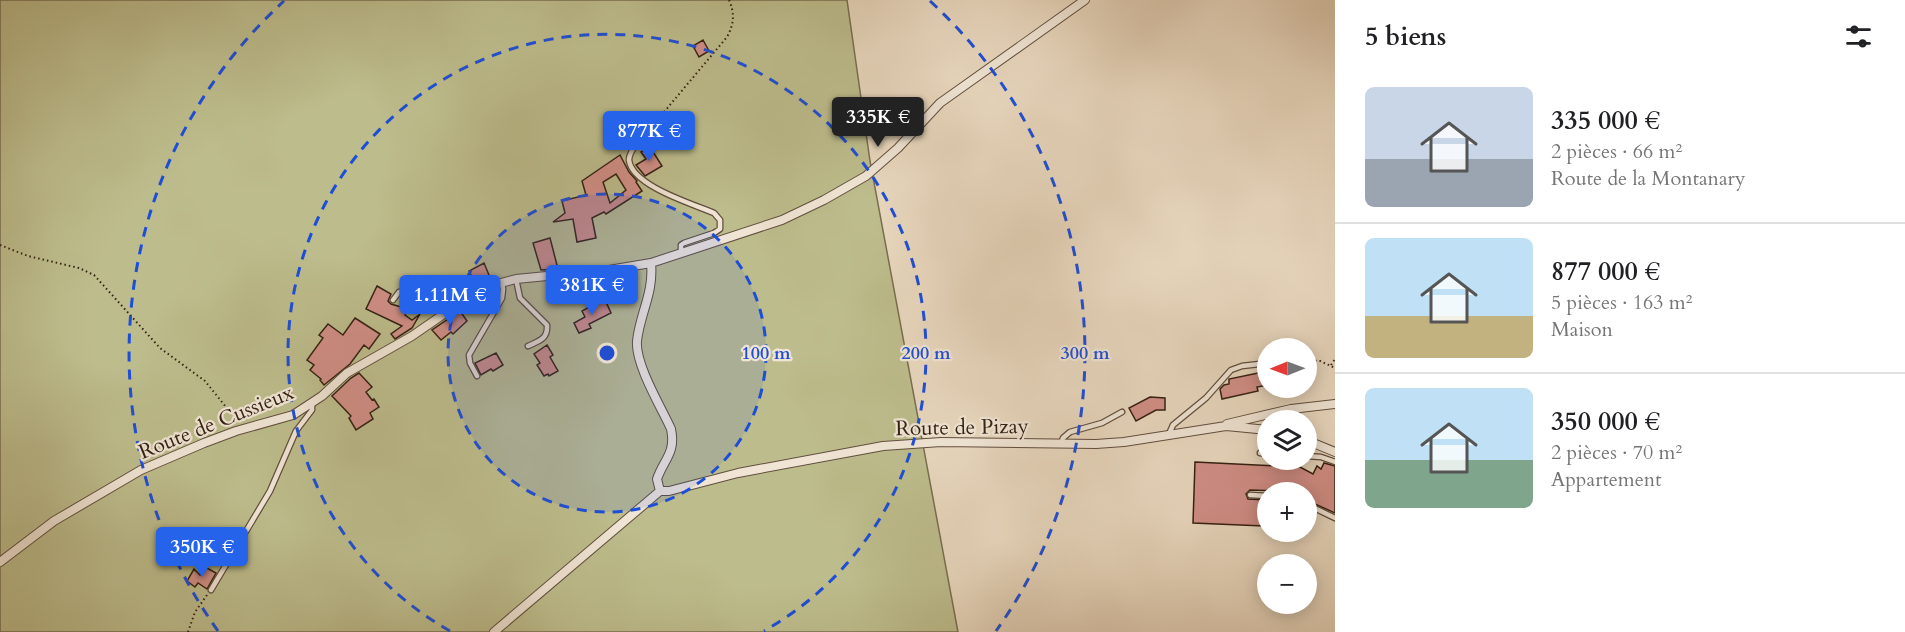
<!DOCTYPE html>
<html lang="fr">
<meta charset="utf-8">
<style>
:root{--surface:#fff;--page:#f6f6f6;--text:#202124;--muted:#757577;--line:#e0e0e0;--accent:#2563eb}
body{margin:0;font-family:Cardo,serif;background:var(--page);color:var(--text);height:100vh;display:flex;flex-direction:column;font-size:22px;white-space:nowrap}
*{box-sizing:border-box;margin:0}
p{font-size:20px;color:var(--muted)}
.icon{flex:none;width:33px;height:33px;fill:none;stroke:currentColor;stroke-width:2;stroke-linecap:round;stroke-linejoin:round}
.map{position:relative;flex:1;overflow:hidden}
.drawer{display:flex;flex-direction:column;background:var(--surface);width:570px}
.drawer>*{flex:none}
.needle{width:39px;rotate:269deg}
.tools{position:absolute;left:1257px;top:338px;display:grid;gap:12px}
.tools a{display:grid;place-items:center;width:60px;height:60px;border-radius:50%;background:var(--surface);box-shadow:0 3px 15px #0003;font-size:30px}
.price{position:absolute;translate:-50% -51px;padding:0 14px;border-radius:6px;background:var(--accent);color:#fff;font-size:20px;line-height:39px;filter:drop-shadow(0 2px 3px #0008)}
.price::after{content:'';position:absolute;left:50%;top:36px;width:18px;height:14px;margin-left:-9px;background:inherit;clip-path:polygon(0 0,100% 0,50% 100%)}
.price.on{background:#222;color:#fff}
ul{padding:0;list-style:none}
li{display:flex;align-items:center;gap:18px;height:150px;padding:0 30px}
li+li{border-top:2px solid var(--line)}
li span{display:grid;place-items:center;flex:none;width:168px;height:120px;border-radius:9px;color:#555}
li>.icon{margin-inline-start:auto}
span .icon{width:72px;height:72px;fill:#fffc;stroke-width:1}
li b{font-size:26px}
h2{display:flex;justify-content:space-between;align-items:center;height:72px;padding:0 30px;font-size:26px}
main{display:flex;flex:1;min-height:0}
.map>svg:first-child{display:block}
.green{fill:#bdbc8c;stroke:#786e50;stroke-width:1.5}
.building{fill:#d18f87;stroke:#342113;stroke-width:1.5;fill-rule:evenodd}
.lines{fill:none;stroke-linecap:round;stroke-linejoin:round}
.lane-casing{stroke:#614e3e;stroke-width:7}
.street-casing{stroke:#614e3e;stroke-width:10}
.path{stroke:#342113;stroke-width:2;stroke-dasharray:1.5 3;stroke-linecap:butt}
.lane{stroke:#f0e5d5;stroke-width:4.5}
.street{stroke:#f0e5d5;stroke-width:8}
.ring{fill:none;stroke:#1d4ed8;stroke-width:3;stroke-dasharray:10 8}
.labels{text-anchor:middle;stroke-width:4.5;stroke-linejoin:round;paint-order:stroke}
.street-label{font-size:21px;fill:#342113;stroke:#f0e5d5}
.centre{fill:#1d4ed8;stroke:#f0e5d5;stroke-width:3}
.ring-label{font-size:18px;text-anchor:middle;font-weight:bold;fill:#1d4ed8;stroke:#f0e5d5;stroke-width:4.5;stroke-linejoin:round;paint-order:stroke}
</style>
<main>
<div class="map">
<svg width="1335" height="632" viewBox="0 0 1335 632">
<rect width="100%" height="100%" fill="#e8d7be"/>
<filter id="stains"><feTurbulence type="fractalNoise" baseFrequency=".00333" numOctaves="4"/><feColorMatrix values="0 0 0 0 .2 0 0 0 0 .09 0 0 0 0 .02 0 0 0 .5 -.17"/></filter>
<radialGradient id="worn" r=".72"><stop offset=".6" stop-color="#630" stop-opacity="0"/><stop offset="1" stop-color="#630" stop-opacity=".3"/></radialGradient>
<path class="green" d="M0,0H847L870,161L958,632H0Z"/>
<path class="building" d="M703,40L709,51L699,57L693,46Z
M650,147L662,166L645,176L636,165L646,159L641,152Z
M620,155L629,172L637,181L636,182L642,191L606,214L604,212L592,218L596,238L577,242L573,219L553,222L565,213L562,201L586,195L582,181ZM616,174L626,190L610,203L603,182Z
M550,238L558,269L541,270L533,243Z
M484,263L491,280L477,288L469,271Z
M377,286L391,294L388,301L391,304L408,309L405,315L412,320L420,314L412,328L395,339L391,334L402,326L366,309Z
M600,301L606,302L611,313L589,324L591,328L579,333L574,323L585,317L582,311Z
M460,311L467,321L453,334L451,332L441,340L432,330Z
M355,318L380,334L369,349L364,345L350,364L324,385L320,380L321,379L310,370L314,365L307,360L323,338L319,335L328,324L343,335Z
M547,345L553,355L550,357L558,371L549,376L548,374L544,376L537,365L540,363L534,354Z
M496,353L503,365L493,371L491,369L481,375L475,363Z
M1268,371V385L1257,387L1258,391L1222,399L1220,389L1224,385L1229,384V379Z
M359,373L372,387L366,392L372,400L374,399L379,407L370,413L373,419L356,430L349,418L351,416L332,396L351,378Z
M1150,397L1165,398V410H1156L1136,421L1129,408Z
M1195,462L1300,467L1313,474L1317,466L1321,469L1324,463L1335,466V513L1306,500V492L1250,490L1246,494L1248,499L1266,500L1264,526L1193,523Z
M205,567L216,573L207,589L198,583L195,587L187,581L194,569L200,575Z"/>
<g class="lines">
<defs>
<path id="lane" d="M634,147C632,151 629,155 629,160C632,186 693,204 714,213L720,220V229L714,233L684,243L681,245V253
M516,279L520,298L547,325C548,339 539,341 528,346
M393,300L399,292L404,291L440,306L446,312
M477,376L470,363L469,355L502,298L503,289L502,283
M1169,434L1173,425L1206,398L1231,370L1242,366L1268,363
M1061,444L1063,438L1070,432L1102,423L1122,412
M1260,453L1268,454
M1306,456L1321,457L1335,462
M1250,495L1268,496
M1306,504L1335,518
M211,590L270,491L296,431L312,410V403"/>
<path id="street" d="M651,263C654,293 640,313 637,341C635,364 661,407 671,429C676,453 664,459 657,479L660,491
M1227,424L1291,409L1335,404
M1306,440L1335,452
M660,491H669L738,473L883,446L941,442L1096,444L1124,442L1226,426L1268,430
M0,562L54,521L141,470L204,443L236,431L293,415L322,396L347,373L412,336L454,307L497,284L516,279L609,270L651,263L782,220L824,200L866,176L898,148L940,103L1085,0
M494,632L660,491"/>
</defs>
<use href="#lane" class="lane-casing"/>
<use href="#street" class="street-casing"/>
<path class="path" d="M638,143L727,37C734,24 735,14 729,0
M0,245L28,256L79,268L94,275L160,348L205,381L226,407L243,418
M1306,360L1320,361L1335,368
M1331,365L1335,359
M188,632L195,612L207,595"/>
<use href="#lane" class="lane"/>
<use href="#street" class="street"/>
</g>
<circle cx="607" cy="353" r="159" fill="#1d4ed8" fill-opacity=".12"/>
<g class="ring">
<circle cx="607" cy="353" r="159"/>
<path d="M450 631A319 319 0 1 1 764 631"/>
<path d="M218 631A478 478 0 0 1 284 1M930 1A478 478 0 0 1 996 631"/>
</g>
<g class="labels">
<g class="street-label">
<text transform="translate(216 422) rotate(-22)" y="7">Route de Cussieux</text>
<text transform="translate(962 427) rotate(-1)" y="7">Route de Pizay</text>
</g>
</g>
<circle cx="607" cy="353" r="9" class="centre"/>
<g class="ring-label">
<text x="766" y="359">100 m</text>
<text x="926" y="359">200 m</text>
<text x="1085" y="359">300 m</text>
</g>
<rect width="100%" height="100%" filter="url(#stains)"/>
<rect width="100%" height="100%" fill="url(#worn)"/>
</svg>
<div class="tools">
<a><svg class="needle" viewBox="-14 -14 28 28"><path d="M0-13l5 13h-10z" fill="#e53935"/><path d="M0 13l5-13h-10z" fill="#757577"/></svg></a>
<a><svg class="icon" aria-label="layers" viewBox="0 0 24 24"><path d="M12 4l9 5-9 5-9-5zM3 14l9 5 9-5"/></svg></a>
<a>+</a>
<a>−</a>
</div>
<b class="price on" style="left:878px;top:148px">335K €</b>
<b class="price" style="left:649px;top:162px">877K €</b>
<b class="price" style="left:592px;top:316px">381K €</b>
<b class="price" style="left:450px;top:326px">1.11M €</b>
<b class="price" style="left:202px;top:578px">350K €</b>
</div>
<section class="drawer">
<h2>5 biens<svg class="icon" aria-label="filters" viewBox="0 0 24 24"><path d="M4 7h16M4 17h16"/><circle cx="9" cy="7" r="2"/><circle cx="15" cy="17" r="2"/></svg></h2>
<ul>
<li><span style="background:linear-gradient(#c9d6e8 60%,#9aa5b1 0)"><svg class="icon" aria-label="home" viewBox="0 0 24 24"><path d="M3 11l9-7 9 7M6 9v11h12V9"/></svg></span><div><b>335 000 €</b><p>2 pièces · 66 m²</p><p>Route de la Montanary</p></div></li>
<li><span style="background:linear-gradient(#bfe0f5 65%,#c2b280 0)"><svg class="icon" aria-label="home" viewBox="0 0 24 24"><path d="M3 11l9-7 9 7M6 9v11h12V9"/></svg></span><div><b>877 000 €</b><p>5 pièces · 163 m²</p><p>Maison</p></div></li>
<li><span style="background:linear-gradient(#bfe0f5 60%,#7fa58c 0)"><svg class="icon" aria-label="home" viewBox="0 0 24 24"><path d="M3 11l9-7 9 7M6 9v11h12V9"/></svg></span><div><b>350 000 €</b><p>2 pièces · 70 m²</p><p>Appartement</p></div></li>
</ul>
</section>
</main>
